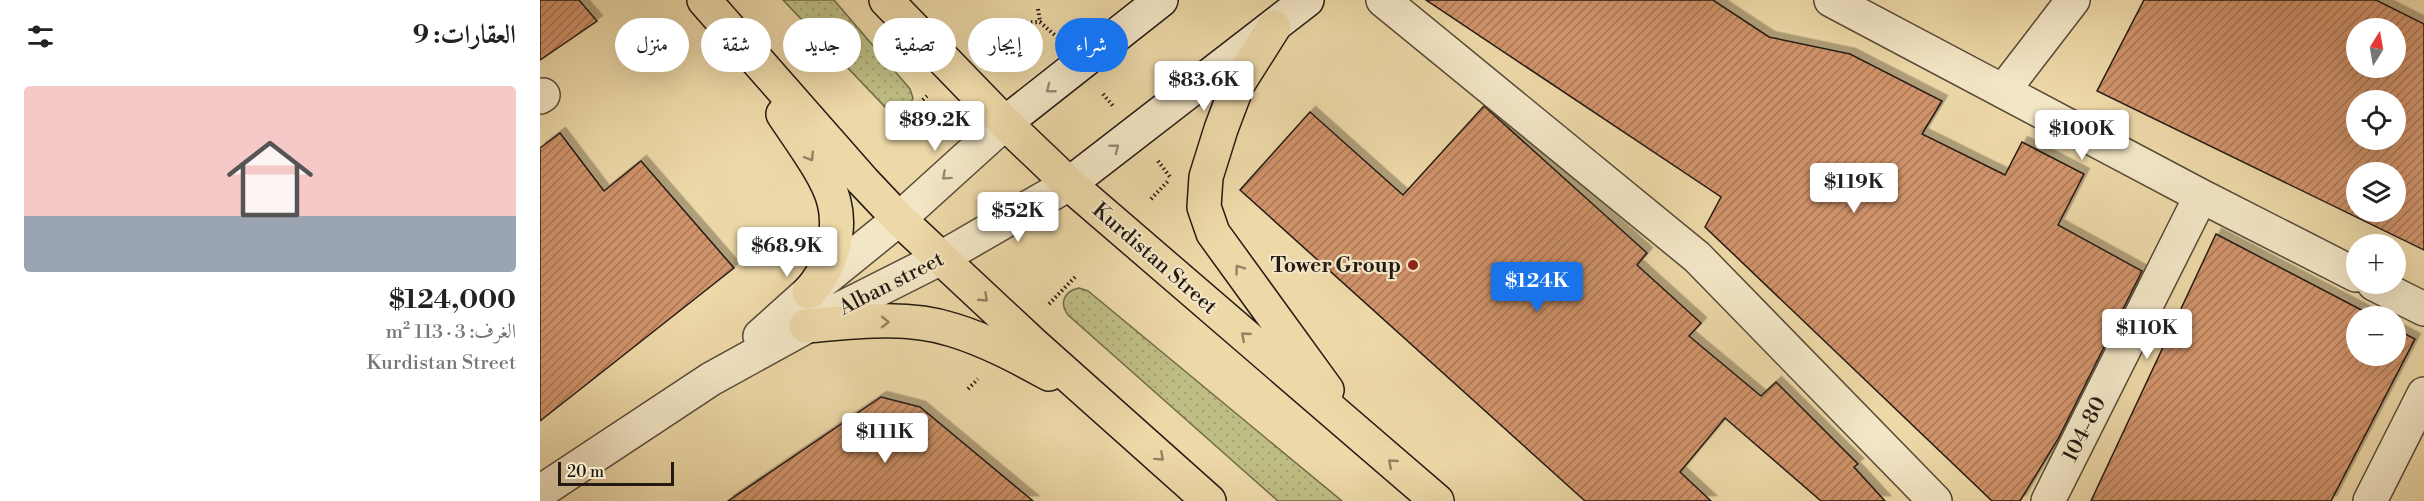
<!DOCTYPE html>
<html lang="ar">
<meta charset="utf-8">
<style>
:root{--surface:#fff;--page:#f2f2f2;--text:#222;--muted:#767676;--line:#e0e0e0;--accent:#1a73e8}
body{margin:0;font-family:"Libre Bodoni",Amiri,serif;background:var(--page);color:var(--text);direction:rtl;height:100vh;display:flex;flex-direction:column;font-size:22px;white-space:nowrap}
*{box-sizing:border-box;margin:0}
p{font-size:20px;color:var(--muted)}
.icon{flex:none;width:33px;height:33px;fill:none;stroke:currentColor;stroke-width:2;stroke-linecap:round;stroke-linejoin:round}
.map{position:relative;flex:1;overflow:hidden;direction:ltr}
.sheet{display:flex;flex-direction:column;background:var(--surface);width:540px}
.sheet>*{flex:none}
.hud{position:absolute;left:18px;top:18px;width:570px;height:54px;direction:rtl;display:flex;gap:12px}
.needle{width:39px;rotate:11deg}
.fabs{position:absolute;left:1806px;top:18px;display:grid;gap:12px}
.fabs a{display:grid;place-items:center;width:60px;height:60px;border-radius:50%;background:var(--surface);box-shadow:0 6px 24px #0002;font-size:30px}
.scale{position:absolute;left:18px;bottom:15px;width:116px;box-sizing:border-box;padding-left:6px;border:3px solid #241a13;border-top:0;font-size:16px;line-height:21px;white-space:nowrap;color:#241a13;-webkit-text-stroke:4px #f3e6c6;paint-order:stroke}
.price{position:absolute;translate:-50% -51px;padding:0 14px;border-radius:6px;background:#fff;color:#222;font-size:20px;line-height:39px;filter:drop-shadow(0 2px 3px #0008)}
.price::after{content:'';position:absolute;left:50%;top:36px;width:18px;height:14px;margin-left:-9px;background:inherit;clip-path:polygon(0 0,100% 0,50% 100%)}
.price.active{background:var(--accent);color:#fff}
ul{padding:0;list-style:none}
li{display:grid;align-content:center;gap:12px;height:318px;padding:0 24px}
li+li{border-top:2px solid var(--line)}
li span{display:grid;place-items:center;height:186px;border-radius:6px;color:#555}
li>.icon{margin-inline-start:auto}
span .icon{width:108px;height:108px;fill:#fffc;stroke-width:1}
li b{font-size:26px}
h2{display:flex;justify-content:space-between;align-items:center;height:72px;padding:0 24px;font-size:26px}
.tag{padding:0 21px;border-radius:27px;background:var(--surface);box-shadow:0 6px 24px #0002;font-size:21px;line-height:54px}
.tag.active{background:var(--accent);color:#fff}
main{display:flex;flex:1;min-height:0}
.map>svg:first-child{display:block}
.green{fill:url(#green-dots);stroke:#716c4b;stroke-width:1.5}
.building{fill:url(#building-hatch);stroke:#241a13;stroke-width:1.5;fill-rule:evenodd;filter:url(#shadow)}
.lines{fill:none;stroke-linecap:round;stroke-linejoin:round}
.minor-casing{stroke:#564a38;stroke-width:36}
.tertiary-casing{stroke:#564a38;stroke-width:36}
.secondary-casing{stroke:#241a13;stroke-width:36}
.trunk-casing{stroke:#241a13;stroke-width:36}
.path{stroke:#241a13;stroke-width:4;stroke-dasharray:1.5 3;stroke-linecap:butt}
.minor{stroke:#f3e6c6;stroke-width:33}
.tertiary{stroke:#f3e6c6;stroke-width:33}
.secondary{stroke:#f3e6c6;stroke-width:33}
.trunk{stroke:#edd8a7;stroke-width:33}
.oneway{stroke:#968a75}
.oneway2{stroke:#938264}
.poi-dot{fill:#8f2418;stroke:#f3e6c6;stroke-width:2}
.labels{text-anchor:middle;stroke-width:4.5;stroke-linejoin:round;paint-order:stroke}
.street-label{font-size:21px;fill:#241a13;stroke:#f3e6c6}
.poi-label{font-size:21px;font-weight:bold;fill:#241a13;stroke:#f3e6c6;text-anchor:end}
</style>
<main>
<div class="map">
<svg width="1884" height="501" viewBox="0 0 1884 501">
<defs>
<pattern id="green-dots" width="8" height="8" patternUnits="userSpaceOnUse" patternTransform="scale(1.5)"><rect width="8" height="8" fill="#bebd83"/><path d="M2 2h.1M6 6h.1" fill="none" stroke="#a3a270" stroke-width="1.8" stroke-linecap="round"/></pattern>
<pattern id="building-hatch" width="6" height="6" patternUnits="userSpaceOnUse" patternTransform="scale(1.5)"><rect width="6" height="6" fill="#d0936b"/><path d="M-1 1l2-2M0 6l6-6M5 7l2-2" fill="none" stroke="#a97757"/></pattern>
<filter id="shadow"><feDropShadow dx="5.5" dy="-5.5" stdDeviation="0" flood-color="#0004"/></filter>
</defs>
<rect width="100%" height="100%" fill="#edd8a7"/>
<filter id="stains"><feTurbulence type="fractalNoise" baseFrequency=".00333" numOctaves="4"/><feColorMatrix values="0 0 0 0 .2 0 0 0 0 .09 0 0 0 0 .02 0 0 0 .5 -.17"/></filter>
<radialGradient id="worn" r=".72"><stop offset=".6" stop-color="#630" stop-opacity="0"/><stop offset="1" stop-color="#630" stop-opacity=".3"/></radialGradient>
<path class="green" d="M243,0H294L370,89L373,98L369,108L356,113L347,109Z
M539,288L548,291L802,501H738L528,315C519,303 524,291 539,288Z"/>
<path class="building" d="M0,0H39L57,21L0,60Z
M886,0H1173L1229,37L1310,54L1402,101L1382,134L1465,175L1482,142L1544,174L1518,225L1602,271L1518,439L1480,501H1452L1165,227L1181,197Z
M1604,0H1836L1884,24V250L1557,91ZM1816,28H1856V68H1816ZM1816,100H1856V140H1816ZM1816,172H1856V212H1816Z
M944,106L1107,253L1097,265L1161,323L1149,336L1221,396L1236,382L1318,464L1314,467L1345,501H1281L1185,418L1140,472L1171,501H1045L700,190L770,112L863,195Z
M20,133L64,191L101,161L194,268L0,421V148Z
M1676,234L1833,316H1816V356H1856V329L1875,339L1791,501H1551Z
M341,397L380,407L493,501H188Z"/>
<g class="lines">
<defs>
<path id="minor" d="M843,0L1157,257L1395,501
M1291,0L1661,196L1816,275
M1463,91L1533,0
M0,97L3,95
M1834,284L1884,309
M1508,501L1661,196
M1830,501L1884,394"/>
<path id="tertiary" d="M220,336L269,292L359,219L465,123
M0,492L171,379L280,319L401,258L529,184"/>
<path id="secondary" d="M465,123L621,0
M529,184L767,0"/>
<path id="trunk" d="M164,0L323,181L359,219L493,344L669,501
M346,0L465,123L529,184L897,501
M734,27L698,84L681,129L666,177L664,207L673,233L787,390
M243,114C258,137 288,176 294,202C302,233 290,269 269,292
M266,326C313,322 367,315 413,330C446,340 478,357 509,374"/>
</defs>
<use href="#minor" class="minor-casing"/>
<use href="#tertiary" class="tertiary-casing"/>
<use href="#secondary" class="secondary-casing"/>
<use href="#trunk" class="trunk-casing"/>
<path class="path" d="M498,9L500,22
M454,33L466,23L500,22L518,38
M563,94L573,106
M356,124L387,96
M618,161L630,177
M611,199L629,180
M509,304L537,275
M428,389L438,379"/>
<use href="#minor" class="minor"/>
<use href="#tertiary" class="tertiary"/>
<use href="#secondary" class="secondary"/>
<use href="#trunk" class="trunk"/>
</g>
<defs><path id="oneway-chevron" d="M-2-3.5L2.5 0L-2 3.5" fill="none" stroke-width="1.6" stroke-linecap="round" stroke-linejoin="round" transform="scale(1.5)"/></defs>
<g class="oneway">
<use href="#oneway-chevron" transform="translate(510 89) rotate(142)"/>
<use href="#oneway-chevron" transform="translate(575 148) rotate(-38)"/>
<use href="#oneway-chevron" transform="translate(406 176) rotate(138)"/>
</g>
<g class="oneway2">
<use href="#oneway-chevron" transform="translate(270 157) rotate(58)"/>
<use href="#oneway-chevron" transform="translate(699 269) rotate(-126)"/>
<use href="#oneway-chevron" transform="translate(444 298) rotate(43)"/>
<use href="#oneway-chevron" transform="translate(345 322) rotate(1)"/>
<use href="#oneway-chevron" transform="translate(705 336) rotate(-139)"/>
<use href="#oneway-chevron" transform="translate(620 457) rotate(42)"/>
<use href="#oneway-chevron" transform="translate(852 463) rotate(-139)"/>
</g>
<circle class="poi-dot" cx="873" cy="265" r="6"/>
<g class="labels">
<g class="street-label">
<text transform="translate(615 258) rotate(41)" y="7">Kurdistan Street</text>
<text transform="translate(351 283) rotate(-27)" y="7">Alban street</text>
<text transform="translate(1544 429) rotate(-63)" y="7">104-80</text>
</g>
<g class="poi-label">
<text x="861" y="272">Tower Group</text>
</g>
</g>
<rect width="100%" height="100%" filter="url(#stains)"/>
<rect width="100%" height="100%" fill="url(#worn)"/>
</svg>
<div class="fabs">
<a><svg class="needle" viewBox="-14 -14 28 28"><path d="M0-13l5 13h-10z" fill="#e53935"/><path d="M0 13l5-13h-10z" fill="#767676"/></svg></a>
<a><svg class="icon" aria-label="locate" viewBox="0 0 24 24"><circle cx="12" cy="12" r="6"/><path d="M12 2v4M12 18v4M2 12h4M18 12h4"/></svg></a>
<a><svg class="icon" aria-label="layers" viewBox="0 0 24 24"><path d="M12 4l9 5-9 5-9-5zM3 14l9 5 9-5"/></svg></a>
<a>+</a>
<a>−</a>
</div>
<div class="scale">20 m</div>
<b class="price" style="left:664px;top:112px">$83.6K</b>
<b class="price" style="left:395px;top:152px">$89.2K</b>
<b class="price" style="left:1542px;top:161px">$100K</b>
<b class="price" style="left:1314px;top:214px">$119K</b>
<b class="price" style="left:478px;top:243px">$52K</b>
<b class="price" style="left:247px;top:278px">$68.9K</b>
<b class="price active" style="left:997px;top:313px">$124K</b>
<b class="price" style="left:1607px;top:360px">$110K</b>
<b class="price" style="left:345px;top:464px">$111K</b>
<div class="hud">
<a class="tag active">شراء</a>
<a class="tag">إيجار</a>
<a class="tag">تصفية</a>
<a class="tag">جديد</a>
<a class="tag">شقة</a>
<a class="tag">منزل</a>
</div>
</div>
<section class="sheet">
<h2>العقارات: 9<svg class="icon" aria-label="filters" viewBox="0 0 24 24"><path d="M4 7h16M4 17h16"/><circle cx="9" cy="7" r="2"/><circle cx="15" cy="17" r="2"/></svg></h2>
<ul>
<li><span style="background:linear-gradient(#f6c9c9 70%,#9aa5b1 0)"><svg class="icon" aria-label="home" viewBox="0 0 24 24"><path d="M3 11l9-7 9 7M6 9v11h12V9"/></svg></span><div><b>$124,000</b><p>الغرف: 3 · 113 m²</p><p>Kurdistan Street</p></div></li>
</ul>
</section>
</main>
